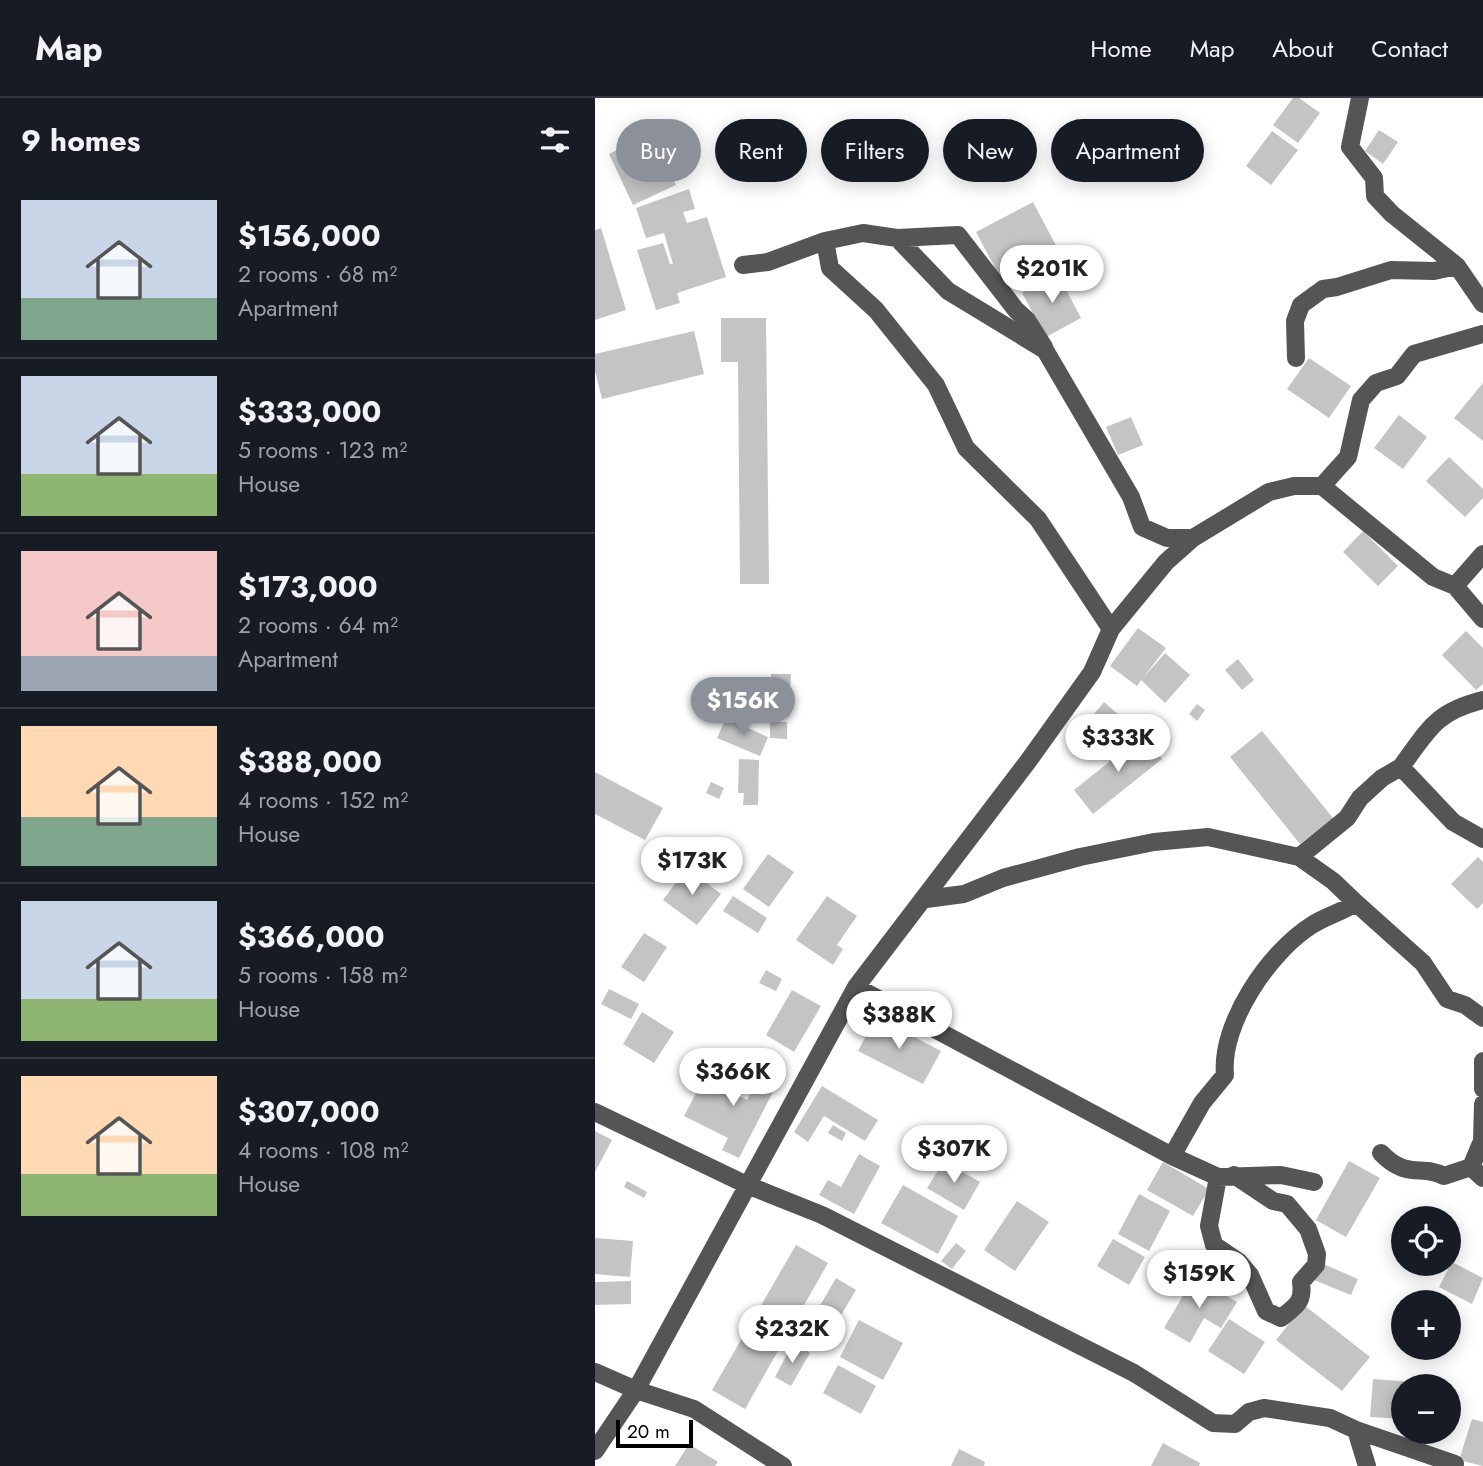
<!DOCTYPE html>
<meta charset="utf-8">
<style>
:root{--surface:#171b24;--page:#242831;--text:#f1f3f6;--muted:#9ea1a6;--line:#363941;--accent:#8c9099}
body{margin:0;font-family:Jost,sans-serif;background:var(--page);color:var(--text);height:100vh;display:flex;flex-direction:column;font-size:26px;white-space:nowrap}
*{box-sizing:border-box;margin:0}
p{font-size:23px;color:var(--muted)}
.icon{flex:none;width:38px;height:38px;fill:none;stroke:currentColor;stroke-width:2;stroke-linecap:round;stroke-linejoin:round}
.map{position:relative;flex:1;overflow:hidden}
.details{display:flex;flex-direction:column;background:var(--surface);width:595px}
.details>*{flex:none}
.top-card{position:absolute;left:21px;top:21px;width:665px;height:63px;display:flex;gap:14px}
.controls{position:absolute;left:796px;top:1108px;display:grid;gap:14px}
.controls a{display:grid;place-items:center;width:70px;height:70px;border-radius:50%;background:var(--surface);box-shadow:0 4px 18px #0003;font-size:35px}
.scale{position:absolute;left:21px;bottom:18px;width:77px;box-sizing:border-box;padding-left:7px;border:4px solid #000;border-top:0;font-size:19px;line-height:24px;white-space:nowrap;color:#000;-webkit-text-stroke:5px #fff;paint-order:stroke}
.price{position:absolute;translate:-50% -60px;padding:0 16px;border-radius:24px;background:#fff;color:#222;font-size:23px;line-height:46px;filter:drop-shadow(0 2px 4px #0008)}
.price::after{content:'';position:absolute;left:50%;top:42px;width:21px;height:16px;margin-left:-10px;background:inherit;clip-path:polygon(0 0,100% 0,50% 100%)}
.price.on{background:var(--accent);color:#fff}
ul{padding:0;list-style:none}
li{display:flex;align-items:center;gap:21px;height:175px;padding:0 21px}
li+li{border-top:2px solid var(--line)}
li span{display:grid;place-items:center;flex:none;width:196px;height:140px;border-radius:0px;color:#555}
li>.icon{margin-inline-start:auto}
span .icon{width:84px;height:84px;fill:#fffc;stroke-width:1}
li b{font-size:30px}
h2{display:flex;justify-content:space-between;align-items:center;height:84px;padding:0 21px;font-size:30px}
.tag{padding:0 24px;border-radius:32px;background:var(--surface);box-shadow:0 4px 18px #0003;font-size:24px;line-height:63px}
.tag.on{background:var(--accent);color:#fff}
header{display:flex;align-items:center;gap:42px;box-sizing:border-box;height:98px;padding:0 35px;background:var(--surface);border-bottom:2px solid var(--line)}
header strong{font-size:33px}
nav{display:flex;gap:38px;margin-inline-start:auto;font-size:24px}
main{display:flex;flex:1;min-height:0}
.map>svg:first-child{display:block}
.building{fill:#c4c4c4}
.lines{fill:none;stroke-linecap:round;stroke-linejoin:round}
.minor{stroke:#555;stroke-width:18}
</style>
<header>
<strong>Map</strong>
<nav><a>Home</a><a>Map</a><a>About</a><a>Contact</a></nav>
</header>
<main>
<section class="details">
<h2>9 homes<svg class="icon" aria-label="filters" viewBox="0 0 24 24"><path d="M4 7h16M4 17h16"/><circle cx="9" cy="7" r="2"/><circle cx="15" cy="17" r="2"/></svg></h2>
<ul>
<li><span style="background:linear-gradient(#c9d6e8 70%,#7fa58c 0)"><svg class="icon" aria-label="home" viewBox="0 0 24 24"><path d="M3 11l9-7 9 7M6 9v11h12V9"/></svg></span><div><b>$156,000</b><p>2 rooms · 68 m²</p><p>Apartment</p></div></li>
<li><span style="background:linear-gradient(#c9d6e8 70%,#8fb573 0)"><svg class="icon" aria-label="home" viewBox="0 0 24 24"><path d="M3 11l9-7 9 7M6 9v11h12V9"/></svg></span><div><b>$333,000</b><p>5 rooms · 123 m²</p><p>House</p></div></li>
<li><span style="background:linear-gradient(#f6c9c9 75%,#9aa5b1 0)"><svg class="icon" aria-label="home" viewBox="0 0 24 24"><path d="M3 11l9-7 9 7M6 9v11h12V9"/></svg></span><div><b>$173,000</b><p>2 rooms · 64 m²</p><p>Apartment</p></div></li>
<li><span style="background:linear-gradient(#ffd9b3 65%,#7fa58c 0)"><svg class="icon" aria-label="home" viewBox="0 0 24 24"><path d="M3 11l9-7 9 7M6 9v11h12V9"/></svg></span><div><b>$388,000</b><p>4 rooms · 152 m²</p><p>House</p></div></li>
<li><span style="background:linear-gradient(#c9d6e8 70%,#8fb573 0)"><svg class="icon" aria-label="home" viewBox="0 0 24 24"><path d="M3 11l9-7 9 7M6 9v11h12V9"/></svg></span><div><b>$366,000</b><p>5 rooms · 158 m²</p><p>House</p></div></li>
<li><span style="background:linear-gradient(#ffd9b3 70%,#8fb573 0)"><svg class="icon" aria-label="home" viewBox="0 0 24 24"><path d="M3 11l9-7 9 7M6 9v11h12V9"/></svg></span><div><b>$307,000</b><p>4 rooms · 108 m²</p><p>House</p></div></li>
</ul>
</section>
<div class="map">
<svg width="888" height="1368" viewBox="0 0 888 1368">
<rect width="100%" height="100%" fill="#fff"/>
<path class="building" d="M698,0H704L725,15L703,45L678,27Z
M784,32L803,44L788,66L770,53Z
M677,33L703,52L676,87L651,68Z
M55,36L81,87L38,107L14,56Z
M94,91L100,111L88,114L92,125L112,119L131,179L82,195L85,205L61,212L42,152L68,145L75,166H78L69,135L51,140L41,110Z
M438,104L466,157L409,187L381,134Z
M6,130L31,212L0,222V132Z
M463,176L486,220L451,239L427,195Z
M126,220H171L174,486H145L143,264H126Z
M99,233L109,276L7,301L0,273V256Z
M714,260L756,288L734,320L692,291Z
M888,285V343L859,320Z
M804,317L832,339L808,371L779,350Z
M536,319L548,347L523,357L511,329Z
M854,359L888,391V400L870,419L831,383Z
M768,433L803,468L783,488L748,454Z
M543,530L571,550L548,580L570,555L595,577L570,605L546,582L542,588L515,568Z
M871,533L888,550V586L881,592L847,557Z
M643,561L659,582L647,592L630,572Z
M176,576H196L194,619L175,618Z
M509,604L524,617L503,642L488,629Z
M602,606L610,612L602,623L594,616Z
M131,620L173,639L165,658L122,640Z
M175,624H192V641L175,640Z
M667,633L738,720L705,746L635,659Z
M548,637L567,661L498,716L479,692Z
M144,661L164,662L163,707H148L149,695H143Z
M0,674L68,710L50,742L0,716Z
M116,684L129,690L124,701L111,695Z
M173,756L199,774L174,809L148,791Z
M883,759L888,764V805L882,811L856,786Z
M92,770L126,796L102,827L68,802Z
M138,798L172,820L163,835L128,813Z
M232,798L262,818L242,847L248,851L238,867L201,842Z
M49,835L72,849L49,884L26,869Z
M171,872L187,881L181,893L164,885Z
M14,891L44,906L36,921L6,906Z
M197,892L226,908L199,954L171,937Z
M47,914L79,934L59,965L28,946Z
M281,919L346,953L328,986L263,953Z
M127,959L137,964L132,975L122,970Z
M149,964L184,982L144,1060L127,1052L133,1040L89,1018L109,980L152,1002L158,990L141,981Z
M227,988L283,1022L270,1043L229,1018L213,1044L199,1034Z
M238,1027L251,1035L247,1043L233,1035Z
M0,1033L17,1042L0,1074Z
M264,1056L285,1068L259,1116L224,1097L233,1082L246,1089Z
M349,1063L385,1084L369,1112L332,1090Z
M754,1063L785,1080L751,1139L721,1122Z
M568,1064L614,1091L598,1118L552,1092Z
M32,1083L52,1094L49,1100L29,1089Z
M308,1087L363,1118L343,1156L286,1125Z
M544,1096L575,1113L554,1153L523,1136Z
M422,1103L454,1124L420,1173L389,1152Z
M0,1140L38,1143L35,1179L0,1176Z
M518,1141L550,1159L534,1187L502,1168Z
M361,1145L371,1153L357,1171L346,1163Z
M201,1147L233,1165L150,1311L117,1292Z
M857,1164L888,1180L877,1206L844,1189Z
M726,1165L763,1181L756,1197L719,1182Z
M599,1179L642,1204L626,1230L609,1220L595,1245L569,1230Z
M241,1180L261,1192L236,1234L216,1223Z
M36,1183V1206L0,1207V1184Z
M709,1207L775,1259L747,1293L681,1242Z
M634,1221L670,1244L649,1276L613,1253Z
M264,1222L308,1245L288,1282L245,1259Z
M198,1245L215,1255L196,1288L180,1279Z
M243,1267L281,1288L266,1316L228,1295Z
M778,1281L832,1285V1288H808V1321L775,1319Z
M877,1321L888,1324V1368L864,1362Z
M568,1345L605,1365L604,1368H556Z
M94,1346L123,1364L120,1368H80Z
M364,1351L390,1364L389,1368H356Z"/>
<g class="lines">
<path class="minor" d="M765,0L755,49L779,80L780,98L797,116L862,168L888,206
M302,140L363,137L421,212L432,222L449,249
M230,143L235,170L281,212L341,287L371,350L443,421L516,531
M148,167L173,164L230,143L268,135L302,140L353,193L450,252L536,399L547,429L572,440H598
M701,260L700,223L706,207L728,191L742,189L796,172L839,173L862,168
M727,388L753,359L766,302L781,285L802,278L819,256L888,236
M860,488L888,456
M806,669C834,631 840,614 888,602
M704,759L752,720L765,700L787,680L806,669L858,724L888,741
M761,805L828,865L852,901L870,907L888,920
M261,889L577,1058L607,1005L630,977C625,926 674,854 717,827C731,818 747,814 761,805L738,783L704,759L613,739L559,744L485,759L408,780L369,796L331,801
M888,963V991
M888,1006L887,1043L876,1069L888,1080
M0,1014L152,1087L227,1117L539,1275L618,1325L640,1326L654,1314L669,1310L735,1320L761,1332L860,1366
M786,1055C812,1082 827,1066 849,1078L876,1069
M577,1058L623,1079L686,1077L719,1084
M623,1079L614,1128L619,1147L644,1164L655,1177L671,1213L686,1220C701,1208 709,1204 706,1184L721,1167L722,1156L713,1131L692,1106L678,1103L639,1077
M0,1274L41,1292L99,1311L188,1368
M761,1332L772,1368
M0,1353L41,1292L261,889L434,662L497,574L516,531L571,464L598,440L674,394L699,388H727L838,479L860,488L888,521"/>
</g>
</svg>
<div class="controls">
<a><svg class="icon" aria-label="locate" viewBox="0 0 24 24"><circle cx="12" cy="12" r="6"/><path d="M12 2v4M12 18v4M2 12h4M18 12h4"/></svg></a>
<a>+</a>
<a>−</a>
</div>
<div class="scale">20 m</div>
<b class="price" style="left:457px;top:207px">$201K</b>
<b class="price on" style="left:148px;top:639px">$156K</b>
<b class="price" style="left:523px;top:676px">$333K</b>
<b class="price" style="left:97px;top:799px">$173K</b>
<b class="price" style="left:304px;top:953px">$388K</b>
<b class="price" style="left:138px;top:1010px">$366K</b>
<b class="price" style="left:359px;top:1087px">$307K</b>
<b class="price" style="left:604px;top:1212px">$159K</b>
<b class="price" style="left:197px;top:1267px">$232K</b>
<div class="top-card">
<a class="tag on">Buy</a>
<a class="tag">Rent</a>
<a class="tag">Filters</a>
<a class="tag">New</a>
<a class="tag">Apartment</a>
</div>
</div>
</main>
